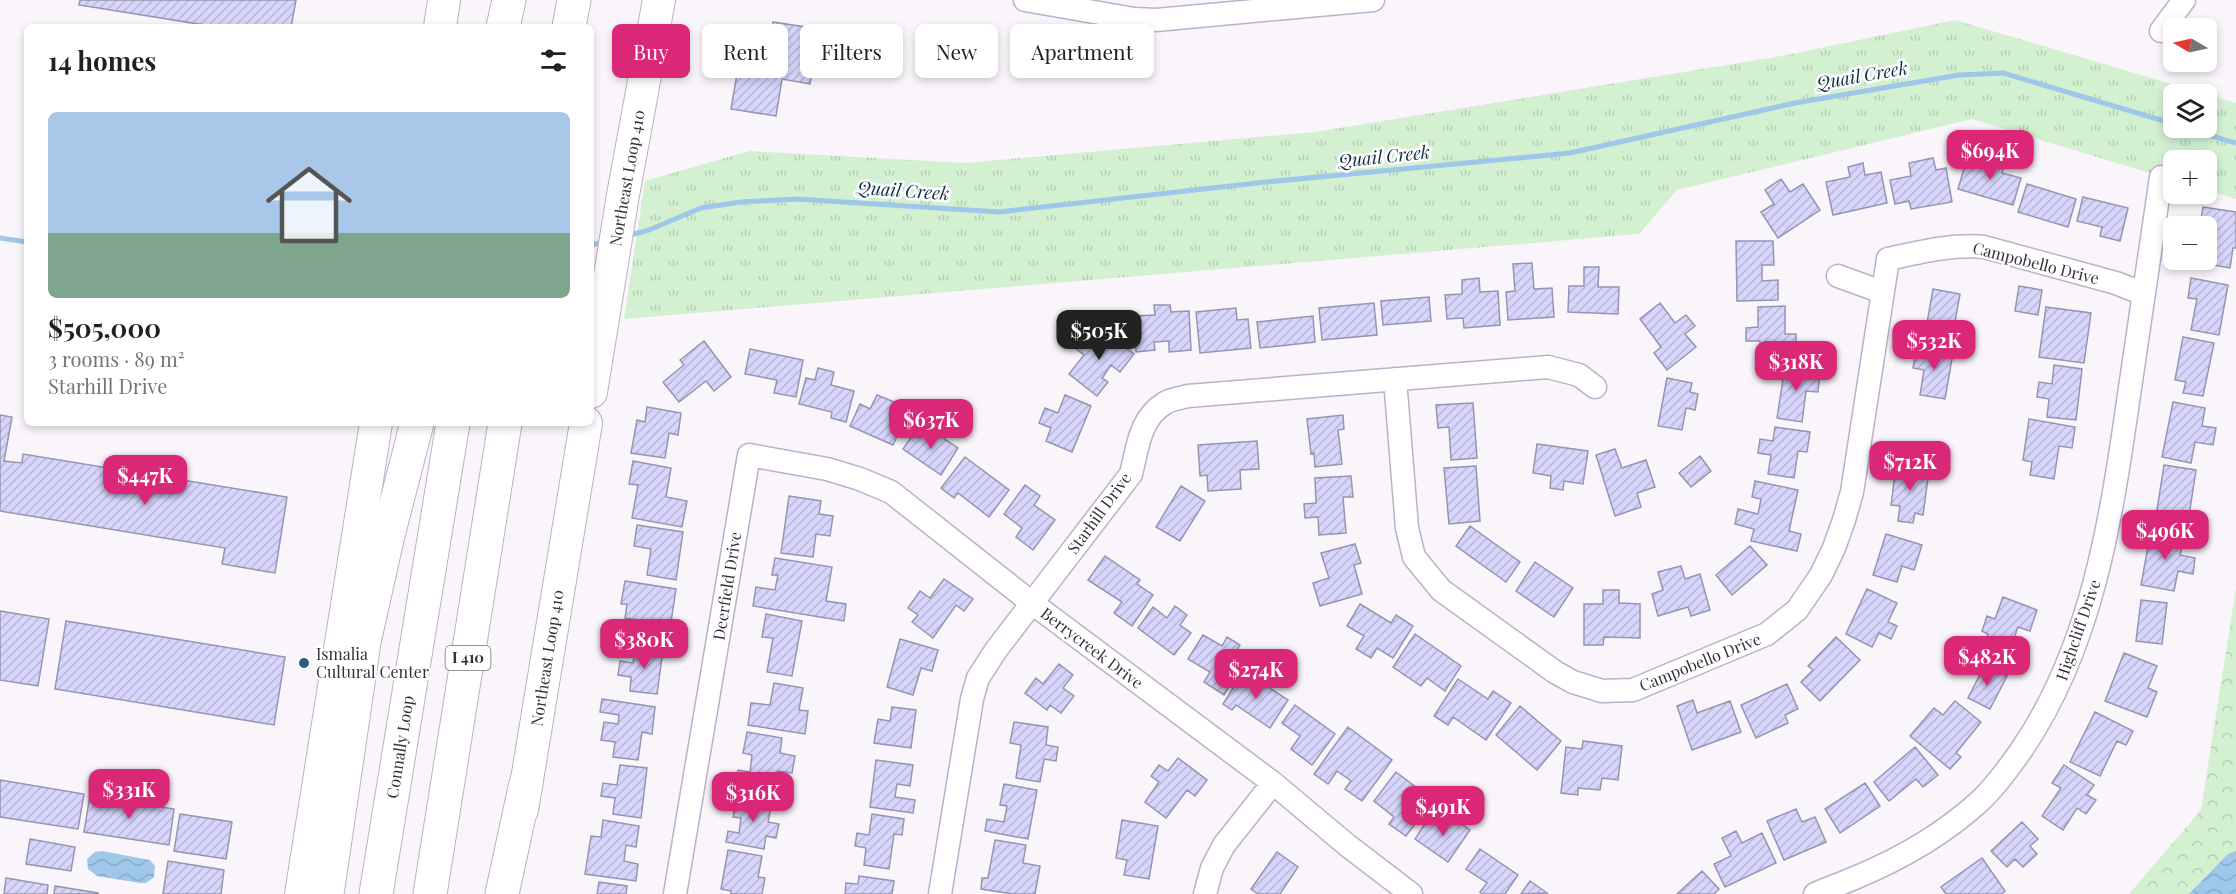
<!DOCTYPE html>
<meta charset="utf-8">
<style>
:root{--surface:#fff;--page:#f6f6f6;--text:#202124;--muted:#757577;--accent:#db2777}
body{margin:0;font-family:"Playfair Display",serif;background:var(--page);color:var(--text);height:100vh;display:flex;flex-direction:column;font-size:22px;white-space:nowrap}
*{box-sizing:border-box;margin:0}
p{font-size:20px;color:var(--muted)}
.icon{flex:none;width:33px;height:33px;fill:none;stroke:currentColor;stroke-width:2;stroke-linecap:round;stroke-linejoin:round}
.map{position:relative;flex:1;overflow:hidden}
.details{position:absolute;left:24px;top:24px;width:570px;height:402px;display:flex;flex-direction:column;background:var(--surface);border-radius:9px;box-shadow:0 3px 9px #0003}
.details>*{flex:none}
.hud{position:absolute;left:612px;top:24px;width:570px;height:54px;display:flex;gap:12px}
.needle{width:39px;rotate:279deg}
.buttons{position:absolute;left:2163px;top:18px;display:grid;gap:12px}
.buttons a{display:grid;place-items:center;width:54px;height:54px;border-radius:9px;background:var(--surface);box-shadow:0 3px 9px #0003;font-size:30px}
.price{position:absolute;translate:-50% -51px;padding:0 14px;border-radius:12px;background:var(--accent);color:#fff;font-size:20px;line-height:39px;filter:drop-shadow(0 2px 3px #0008)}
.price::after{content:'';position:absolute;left:50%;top:36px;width:18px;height:14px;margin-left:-9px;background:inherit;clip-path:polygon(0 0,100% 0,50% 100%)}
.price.current{background:#222;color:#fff}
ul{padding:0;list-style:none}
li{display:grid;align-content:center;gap:12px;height:318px;padding:0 24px}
li span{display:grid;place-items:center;height:186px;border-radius:9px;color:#555}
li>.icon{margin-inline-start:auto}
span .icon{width:108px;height:108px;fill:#fffc;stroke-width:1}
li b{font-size:26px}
h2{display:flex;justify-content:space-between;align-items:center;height:72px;padding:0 24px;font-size:26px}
.chip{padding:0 21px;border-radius:9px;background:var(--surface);box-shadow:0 3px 9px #0003;font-size:21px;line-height:54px}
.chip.current{background:var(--accent);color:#fff}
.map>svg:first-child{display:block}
.grass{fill:url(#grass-tufts);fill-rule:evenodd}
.park{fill:url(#park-crowns)}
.water{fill:url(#water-waves)}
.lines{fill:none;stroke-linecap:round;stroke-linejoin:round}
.stream{stroke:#9fc7e9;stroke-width:5}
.building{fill:url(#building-hatch);stroke:#9594b1;stroke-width:1.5}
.street-casing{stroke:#c0aeca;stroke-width:25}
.secondary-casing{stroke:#c0aeca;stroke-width:34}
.highway-casing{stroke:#c0aeca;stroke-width:35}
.street{stroke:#fff;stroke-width:22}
.secondary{stroke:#fff;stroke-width:32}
.highway{stroke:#fff;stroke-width:33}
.poi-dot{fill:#27607a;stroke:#fff;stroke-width:2}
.labels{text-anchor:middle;stroke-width:5;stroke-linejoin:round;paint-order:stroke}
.shield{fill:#fff;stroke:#726d75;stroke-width:1.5}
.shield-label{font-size:15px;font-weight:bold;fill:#362f3a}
.street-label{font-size:16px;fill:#362f3a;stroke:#fff}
.poi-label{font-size:16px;fill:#362f3a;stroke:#fff;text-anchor:start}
.water-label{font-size:18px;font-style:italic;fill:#0d2d44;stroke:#fff}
</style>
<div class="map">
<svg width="2236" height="894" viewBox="0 0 2236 894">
<defs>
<pattern id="grass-tufts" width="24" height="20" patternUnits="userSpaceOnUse" patternTransform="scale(1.5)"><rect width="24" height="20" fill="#d3f0d1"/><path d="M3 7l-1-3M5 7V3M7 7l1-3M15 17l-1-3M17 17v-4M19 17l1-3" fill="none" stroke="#b6ceb4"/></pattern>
<pattern id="park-crowns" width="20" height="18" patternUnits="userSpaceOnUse" patternTransform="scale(1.5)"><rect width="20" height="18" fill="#d3f0d1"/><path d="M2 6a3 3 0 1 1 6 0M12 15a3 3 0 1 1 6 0" fill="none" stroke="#b6ceb4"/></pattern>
<pattern id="water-waves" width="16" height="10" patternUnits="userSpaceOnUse" patternTransform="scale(1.5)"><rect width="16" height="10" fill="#9fc7e9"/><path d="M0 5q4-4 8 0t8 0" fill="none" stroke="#8aabc9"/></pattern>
<pattern id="building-hatch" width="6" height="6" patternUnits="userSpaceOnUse" patternTransform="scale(1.5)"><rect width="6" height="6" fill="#d7d5fb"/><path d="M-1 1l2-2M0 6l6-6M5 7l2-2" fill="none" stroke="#b9b7d8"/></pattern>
</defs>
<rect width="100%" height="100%" fill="#f9f5fb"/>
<path class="grass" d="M1955,20L2236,103V199L2207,190L2206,160H2174L2173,180L1972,119L1677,190L1639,234L624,319L645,181L749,151L965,163L1315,132L1782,56ZM2174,94H2206V128H2174Z"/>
<path class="park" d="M2236,588V894H2129L2201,810Z"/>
<path class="water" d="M102,851L150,860L155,866L154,877L146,883H140L97,876L88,869L87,859L95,852Z
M2236,851V894H2189L2228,854Z"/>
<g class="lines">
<path class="stream" d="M2185,128L2236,143
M627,236L649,230L701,208L741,202L797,199L999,212L1266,182L1570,153L1795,103L1959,75L2003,73L2174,124
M0,238L27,242
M591,245L604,242"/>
</g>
<path class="building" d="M80,0H296L291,27H204V25L79,5Z
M773,22L819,29L810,84L782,79L776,116L731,109L744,33L771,37Z
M1985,154L2006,160L2002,173L2021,178L2013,205L1958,189L1966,162L1982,167Z
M1933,158L1936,170L1946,168L1952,202L1911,209L1909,201L1895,204L1890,180L1911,176L1909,163Z
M1863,163L1865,175L1881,172L1887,203L1833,215L1826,182L1850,177L1848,167Z
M1781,179L1790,192L1803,184L1820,210L1778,238L1761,212L1774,204L1765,190Z
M2027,184L2076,199L2068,227L2018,212Z
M2083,197L2128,208L2120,241L2100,236L2102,227L2077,221Z
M2203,207L2236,212V248H2233L2230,268L2206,264L2210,233H2206V226H2200Z
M1736,241H1773L1774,265H1762V281L1778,280V300L1737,301Z
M1532,263L1534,289L1552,288L1554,317L1508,320L1506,292L1515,291L1513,264Z
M1584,267H1599L1598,287H1619L1618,314L1568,312L1569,286H1584Z
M1479,278L1480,292L1498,291L1500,325L1464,328L1463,318L1447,319L1445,295L1462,294V280Z
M2191,278L2228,285L2219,335L2191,330L2197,299L2188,298Z
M2019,286L2042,290L2038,315L2015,311Z
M1933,289L1960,294L1951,344L1924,340Z
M1429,297L1431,321L1383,325L1381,301Z
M1374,303L1377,335L1322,340L1319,308Z
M1660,303L1675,323L1686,315L1695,326L1685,334L1696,347L1667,370L1654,353L1661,347L1640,319Z
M1154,305H1170L1171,312L1189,311L1191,350L1169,352V341L1154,342L1155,350L1136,352L1134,316L1155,315Z
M1785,306V334H1796V356L1760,357V341H1746V328L1758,327V307Z
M2046,307L2091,313L2084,363L2039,357Z
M1236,308L1237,320L1248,319L1251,348L1200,353L1196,312Z
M1313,316L1315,342L1260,348L1257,322Z
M1105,332L1134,354L1120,372L1111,365L1102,378L1108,382L1097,396L1069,374L1084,355L1075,348L1084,335L1096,344Z
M2183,337L2214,343L2203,396L2183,393L2186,382L2175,380Z
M704,341L731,377L714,391L706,381L679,402L663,382L684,365L680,360Z
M1917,347L1953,353L1945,399L1920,395L1924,370L1913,368Z
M750,349L803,360L796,397L774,393L777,380L745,374Z
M2054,365L2082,369L2076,420L2047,417L2049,399L2037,397L2039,382L2052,384Z
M1785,367L1820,371L1818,392L1806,391L1802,422L1777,418Z
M818,368L834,372L831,385L854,391L846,422L831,418L832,412L799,404L806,378L815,380Z
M1667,378L1692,383L1690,392L1698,394L1695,410L1686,408L1682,430L1658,426Z
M877,395L894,402L889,414L904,421L893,445L850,426L860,404L870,409Z
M1065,395L1091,406L1072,452L1046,441L1051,428L1039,423L1045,408L1058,413Z
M2173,402L2205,408L2202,426L2216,428L2213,445L2195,442L2191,463L2162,457Z
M1473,403L1477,458L1451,460L1449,427L1438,428L1436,405Z
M647,407L681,413L678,435L669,433L665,458L631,453L637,420L645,422Z
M0,415L12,417L4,461L22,463L23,454L287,497L275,573L222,564L225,548L0,511Z
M1343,415L1344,429L1338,430L1342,464L1315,467L1314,453L1311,454L1307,419Z
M2029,419L2075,427L2072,448L2059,446L2054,479L2030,475L2032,462L2023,460Z
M918,427L928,434L931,430L958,448L941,475L903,449Z
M1775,427L1810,432L1807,452L1798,451L1794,478L1768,474L1771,455L1758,453L1760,439L1773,441Z
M1257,441L1259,469L1240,470L1241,489L1208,491L1207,475L1200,476L1198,445Z
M1537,444L1588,451L1583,484L1564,481L1563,490L1550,488L1551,476L1533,473Z
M1615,449L1622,468L1646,460L1655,487L1637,493L1641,507L1615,516L1596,455Z
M1700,456L1711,471L1691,487L1679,473Z
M965,457L1009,490L989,517L958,493L954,498L941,488Z
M633,461L671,468L666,497L687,501L682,527L632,518L638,485L629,484Z
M2164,465L2196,470L2187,529L2155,523Z
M1476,466L1480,521L1449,524L1444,468Z
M1896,466L1929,471L1923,515L1915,513L1913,523L1898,521L1900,506L1891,505Z
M1351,476L1353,497H1343L1346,533L1319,535L1318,517L1305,518L1304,504L1316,503L1315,478Z
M1755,481L1798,490L1789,531L1801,534L1797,551L1751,541L1754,529L1735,524L1738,509L1758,514L1761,499L1752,497Z
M1025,485L1040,496L1034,505L1055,520L1033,550L1016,537L1022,528L1004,514Z
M1181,486L1205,501L1180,541L1156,527Z
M789,496L821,501L819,514L833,516L830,536L816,534L813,557L781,553Z
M637,525L683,532L676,580L647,575L651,549L634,546Z
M1470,526L1520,562L1506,582L1456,546Z
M2151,530L2184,536L2180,555L2195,558L2193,574L2178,571L2174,591L2141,585Z
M1886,534L1922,545L1914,570L1902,566L1897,582L1873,575Z
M1355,544L1361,563L1354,565L1362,594L1320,606L1313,583L1329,578L1321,553Z
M1750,546L1767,565L1732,595L1716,575Z
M1105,556L1140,580L1137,584L1153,595L1132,626L1114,613L1122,602L1088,580Z
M775,558L832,567L826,601L846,604L844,621L753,606L756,587L775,590L778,575H772Z
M1535,562L1573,588L1554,617L1516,591Z
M1681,566L1685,579L1700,574L1710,610L1691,616L1688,607L1658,616L1652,594L1663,590L1658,572Z
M944,579L973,599L964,611L956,605L933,638L912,622L918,615L908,608L920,591L930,598Z
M625,581L676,589L670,629L662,628L660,643L636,640L638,620L625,618L627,604H621Z
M1867,589L1897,603L1888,622L1897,626L1891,639L1879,633L1872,647L1846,634Z
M1603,590H1619V603L1640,604V638L1604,637L1603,645H1584V604H1603Z
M2003,597L2037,610L2030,631L2018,627L2007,658L1983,650L1988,634L1982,631L1987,616L1995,619Z
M2141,600L2167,603L2162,644L2136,641Z
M1360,604L1391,623L1396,615L1413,626L1393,658L1377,648L1371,658L1356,649L1364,636L1347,626Z
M1175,606L1187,615L1180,625L1191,633L1174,655L1138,628L1153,607L1167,618Z
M0,611L49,619L38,686L0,680Z
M766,614L802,621L792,676L767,672L773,638L762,637Z
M66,621L285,657L274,725L55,689Z
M1415,634L1461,666L1445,691L1427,678L1421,686L1393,667Z
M1203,635L1222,646L1227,637L1240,645L1233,656L1244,662L1224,695L1204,682L1210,672L1188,659Z
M1836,637L1860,660L1820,701L1801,682L1813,670L1808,666Z
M900,639L938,650L932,671L921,668L913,695L887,687Z
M636,646L663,650L657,694L630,691L631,677L618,675L620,661L633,663Z
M2124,653L2157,666L2148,688L2157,692L2147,717L2105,701Z
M1059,664L1073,675L1063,688L1074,696L1061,713L1050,705L1047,710L1025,693L1036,678L1043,684Z
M1985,665L2007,676L1990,709L1968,698Z
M1244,671L1288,700L1270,728L1236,705L1232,710L1223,704Z
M1458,679L1488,699L1493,691L1511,703L1486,740L1453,717L1448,725L1434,716Z
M774,683L803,688L799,710L808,711L805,734L748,725L751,703L770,705Z
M1787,684L1798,709L1785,715L1788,723L1756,738L1741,705Z
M602,699L655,707L652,734L642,732L638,760L613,757L615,742L601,740L604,722L618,724L619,715L600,712Z
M1693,700L1697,713L1730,701L1741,732L1692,750L1677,706Z
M1955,701L1981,722L1956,753L1961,757L1950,769L1910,736L1934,708L1943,715Z
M1295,705L1335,734L1312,765L1291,749L1300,736L1282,723Z
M1520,706L1561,741L1537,770L1496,735Z
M892,707L916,710L911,748L874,743L878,719L890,721Z
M2095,712L2133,731L2126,745L2117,741L2100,776L2070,762Z
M1014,722L1048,727L1046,745L1058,747L1056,761L1044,759L1040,782L1016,778L1021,745L1010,743Z
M1348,727L1392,760L1362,801L1345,789L1351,781L1337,771L1328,784L1314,774Z
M747,732L782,738L780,753L795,756L792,773L778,771L775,792L735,785L738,770L750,772L752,755L743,753Z
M1583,741L1622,746L1618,780L1602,778L1600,790L1578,788V795L1561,793L1566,747L1582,749Z
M1915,747L1938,775L1923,787L1916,779L1889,801L1874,782Z
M1178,758L1207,780L1195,796L1187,790L1166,818L1145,802L1159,782L1151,776L1159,765L1168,771Z
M876,760L913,765L910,786L897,784L895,797L915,800L913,813L870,807Z
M620,765L647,768L641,818L613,814L615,798L601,796L603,783L617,785Z
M2064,765L2094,785L2087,795L2096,800L2086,814L2077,808L2063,830L2042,816L2061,788L2052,783Z
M1396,772L1433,800L1406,836L1389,824L1394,817L1374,801Z
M0,780L84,794L78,829L0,817Z
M1865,783L1880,806L1840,833L1825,809Z
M1004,784L1037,790L1028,839L985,831L987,819L1004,822L1007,806L1000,805Z
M90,795L174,809L169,845L84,832Z
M737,796L772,802L768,822L779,824L776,838L766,836L764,849L726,842L728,831L739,833L741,818L733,817Z
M1796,809L1802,822L1815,817L1826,842L1784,860L1767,821Z
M180,814L232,822L226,859L174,851Z
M872,814L904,819L902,835L894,834L889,869L864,865L866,848L855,846L857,833L869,835Z
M1447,814L1470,830L1448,862L1415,839L1428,819L1438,826Z
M603,820L639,826L636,847L626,845L624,861L638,864L636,881L585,874L591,836L601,837Z
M1122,820L1158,826L1149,879L1124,875L1127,860L1116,858Z
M2022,822L2038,839L2030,846L2037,854L2023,867L2015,859L2007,867L1991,851Z
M1736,831L1742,843L1762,833L1776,863L1725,887L1714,864L1731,856L1722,838Z
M30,839L75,847L71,871L26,864Z
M995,840L1026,845L1023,863L1040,866L1035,894H1013L981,889L982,878H988Z
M1480,849L1518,875L1505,894H1482L1480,892L1487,883L1466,869Z
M728,850L762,856L758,877L765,878L762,894H731V891L721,889Z
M1277,852L1298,867L1280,894H1258L1251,889Z
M1982,858L2005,891L2001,894H1946L1941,887Z
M168,861L224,870L221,894H163Z
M1702,871L1719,889L1714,894H1677Z
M859,876L894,881L892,894H845L846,883L858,884Z
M6,878L48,885L47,894H4Z
M1530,881L1547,893L1521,894Z
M599,882L627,886L626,894H597Z
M55,886L98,893V894H54Z"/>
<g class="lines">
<defs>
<path id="street" d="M1025,0L1134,19L1156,20L1373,0
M2161,31L2184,0
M1838,276L1882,292
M1395,379L1407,528L1414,557L1441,590L1555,672L1573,682L1602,691L1633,690L1767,634L1797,610L1821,575L1834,548L1844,520L1852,492L1888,259C1920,252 1951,244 1984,247L2116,283L2144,294
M675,894L749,455L827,469L860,479L891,492L1032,603L1273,783L1347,845L1411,894
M940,894L972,699L978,678L996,650L1131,474C1138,447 1139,419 1165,403C1171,399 1181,398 1188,396L1548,367L1579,375L1595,387
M1205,894L1212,868L1224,845L1273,783
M1815,894C1829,888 1843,883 1857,877C1900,859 1945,833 1980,801C1995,787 2008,769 2020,752C2094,645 2112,513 2130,388C2141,317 2151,247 2161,177"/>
<path id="secondary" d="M440,27L444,0
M591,392L623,195L659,0
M522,810L586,423
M301,894L376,423"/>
<path id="highway" d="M503,27L509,0
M569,27L574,0
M327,894L364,642L388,535L417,423
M376,894L453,423
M430,894L505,423
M502,894L526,783"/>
</defs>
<use href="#street" class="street-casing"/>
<use href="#secondary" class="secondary-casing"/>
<use href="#highway" class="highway-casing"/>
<use href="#street" class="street"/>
<use href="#secondary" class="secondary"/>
<use href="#highway" class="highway"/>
</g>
<circle class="poi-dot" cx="304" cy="663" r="6"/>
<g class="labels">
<rect class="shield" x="445.5" y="646" width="45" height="24" rx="4.5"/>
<g class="shield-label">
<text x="468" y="663">I 410</text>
</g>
<g class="street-label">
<text transform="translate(627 178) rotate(-80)" y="6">Northeast Loop 410</text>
<text transform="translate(2036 263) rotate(14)" y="6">Campobello Drive</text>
<text transform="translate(1099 513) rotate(-54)" y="6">Starhill Drive</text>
<text transform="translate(727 586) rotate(-81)" y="6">Deerfield Drive</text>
<text transform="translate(2078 630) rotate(-71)" y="6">Highcliff Drive</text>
<text transform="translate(1092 648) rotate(37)" y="6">Berrycreek Drive</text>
<text transform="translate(547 658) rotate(-81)" y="6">Northeast Loop 410</text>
<text transform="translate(1700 662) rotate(-22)" y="6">Campobello Drive</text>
<text transform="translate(400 747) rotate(-81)" y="6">Connally Loop</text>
</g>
<g class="poi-label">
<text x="316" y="660">Ismalia<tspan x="316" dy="18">Cultural Center</tspan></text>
</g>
<g class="water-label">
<text transform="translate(1862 76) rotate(-10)" y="6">Quail Creek</text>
<text transform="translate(1384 157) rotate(-6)" y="6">Quail Creek</text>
<text transform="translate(903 191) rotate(4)" y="6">Quail Creek</text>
</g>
</g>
</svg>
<div class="buttons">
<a><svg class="needle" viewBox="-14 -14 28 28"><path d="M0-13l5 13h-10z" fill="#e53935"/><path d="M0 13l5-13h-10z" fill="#757577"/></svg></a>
<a><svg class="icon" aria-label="layers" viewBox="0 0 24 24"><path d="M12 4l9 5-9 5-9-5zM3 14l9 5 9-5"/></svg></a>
<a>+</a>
<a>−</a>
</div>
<b class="price" style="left:1990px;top:181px">$694K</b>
<b class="price current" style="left:1099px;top:361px">$505K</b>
<b class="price" style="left:1934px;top:371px">$532K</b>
<b class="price" style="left:1796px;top:392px">$318K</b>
<b class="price" style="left:931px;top:450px">$637K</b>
<b class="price" style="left:1910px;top:492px">$712K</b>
<b class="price" style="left:145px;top:506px">$447K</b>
<b class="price" style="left:2165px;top:561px">$496K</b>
<b class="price" style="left:644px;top:670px">$380K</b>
<b class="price" style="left:1987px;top:687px">$482K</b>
<b class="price" style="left:1256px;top:700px">$274K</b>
<b class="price" style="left:129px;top:820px">$331K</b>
<b class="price" style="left:753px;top:823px">$316K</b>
<b class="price" style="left:1443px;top:837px">$491K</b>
<div class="hud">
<a class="chip current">Buy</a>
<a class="chip">Rent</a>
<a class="chip">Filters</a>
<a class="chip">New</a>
<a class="chip">Apartment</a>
</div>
<section class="details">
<h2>14 homes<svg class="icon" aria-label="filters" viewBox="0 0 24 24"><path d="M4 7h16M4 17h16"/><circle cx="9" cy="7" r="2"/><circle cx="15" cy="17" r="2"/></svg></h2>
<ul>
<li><span style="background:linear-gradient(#a9c7e8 65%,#7fa58c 0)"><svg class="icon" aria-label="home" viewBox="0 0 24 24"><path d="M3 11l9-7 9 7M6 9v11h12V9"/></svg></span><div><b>$505,000</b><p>3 rooms · 89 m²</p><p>Starhill Drive</p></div></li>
</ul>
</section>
</div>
